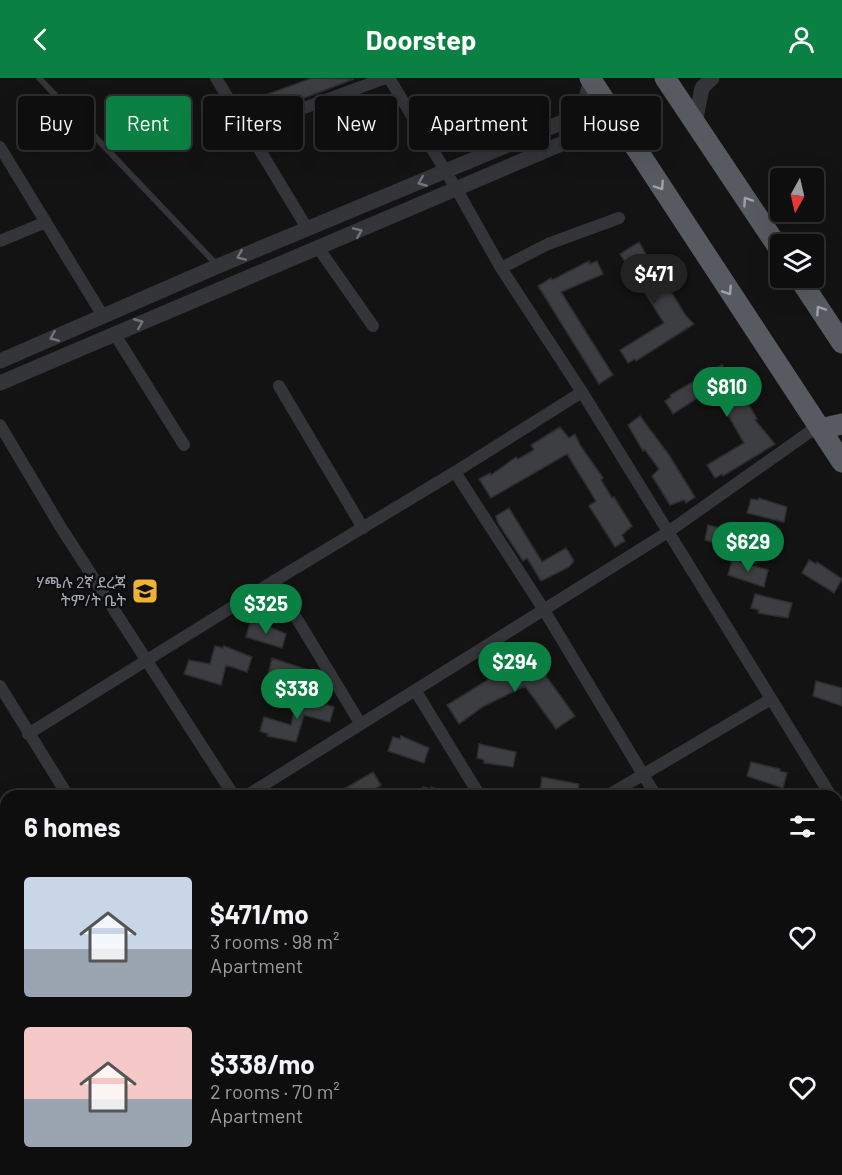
<!DOCTYPE html>
<meta charset="utf-8">
<style>
:root{--surface:#0e0e0f;--page:#1c1c1d;--text:#f1f3f6;--muted:#9b9c9e;--line:#2e2e2f;--accent:#0b8043}
body{margin:0;font-family:Barlow,"Noto Sans Ethiopic",sans-serif;background:var(--page);color:var(--text);height:100vh;display:flex;flex-direction:column;font-size:22px;white-space:nowrap}
*{box-sizing:border-box;margin:0}
p{font-size:20px;color:var(--muted)}
.icon{flex:none;width:33px;height:33px;fill:none;stroke:currentColor;stroke-width:2;stroke-linecap:round;stroke-linejoin:round}
.map{position:relative;flex:1;overflow:hidden}
.side{position:absolute;left:0px;top:712px;width:843px;height:386px;display:flex;flex-direction:column;background:var(--surface);border-radius:18px 18px 0 0;box-shadow:0 6px 24px #0002,0 0 0 2px var(--line)}
.side>*{flex:none}
.top-card{position:absolute;left:18px;top:18px;width:807px;height:54px;display:flex;gap:12px}
.needle{width:39px;rotate:188deg}
.buttons{position:absolute;left:770px;top:90px;display:grid;gap:12px}
.buttons a{display:grid;place-items:center;width:54px;height:54px;border-radius:6px;background:var(--surface);box-shadow:0 6px 24px #0002,0 0 0 2px var(--line);font-size:30px}
.price{position:absolute;translate:-50% -51px;padding:0 14px;border-radius:21px;background:var(--accent);color:#fff;font-size:20px;line-height:39px;filter:drop-shadow(0 2px 3px #0008)}
.price::after{content:'';position:absolute;left:50%;top:36px;width:18px;height:14px;margin-left:-9px;background:inherit;clip-path:polygon(0 0,100% 0,50% 100%)}
.price.selected{background:#222;color:#fff}
ul{padding:0;list-style:none}
li{display:flex;align-items:center;gap:18px;height:150px;padding:0 24px}
li span{display:grid;place-items:center;flex:none;width:168px;height:120px;border-radius:6px;color:#555}
li>.icon{margin-inline-start:auto}
span .icon{width:72px;height:72px;fill:#fffc;stroke-width:1}
li b{font-size:26px}
h2{display:flex;justify-content:space-between;align-items:center;height:72px;padding:0 24px;font-size:26px}
.chip{padding:0 21px;border-radius:6px;background:var(--surface);box-shadow:0 6px 24px #0002,0 0 0 2px var(--line);font-size:21px;line-height:54px}
.chip.selected{background:var(--accent);color:#fff}
header{display:flex;justify-content:space-between;align-items:center;height:78px;padding:0 24px;background:var(--accent);color:#fff;font-size:27px;font-weight:700}
.map>svg:first-child{display:block}
.building{fill:#3d3e41;stroke:#2d2d30;stroke-width:1.5}
.lines{fill:none;stroke-linecap:round;stroke-linejoin:round}
.service{stroke:#343539;stroke-width:6}
.minor{stroke:#343539;stroke-width:12}
.tertiary{stroke:#343539;stroke-width:15}
.trunk{stroke:#585a61;stroke-width:21}
.oneway{stroke:#72757d}
.oneway2{stroke:#9da1ad}
.labels{text-anchor:middle;stroke-width:5;stroke-linejoin:round;paint-order:stroke}
.poi-label{font-size:16px;fill:#a5a9b5;stroke:#0e0e0f;text-anchor:end}
</style>
<header><svg class="icon" aria-label="back" viewBox="0 0 24 24"><path d="M15 5l-7 7 7 7"/></svg>Doorstep<svg class="icon" aria-label="person" viewBox="0 0 24 24"><circle cx="12" cy="8" r="4"/><path d="M4 21q1-7 8-7t8 7"/></svg></header>
<div class="map">
<svg width="842" height="1097" viewBox="0 0 842 1097">
<rect width="100%" height="100%" fill="#131314"/>
<path class="building" d="M312,0L354,1L260,37L254,21Z
M639,164L655,192L657,191L686,238L694,246L636,283L635,281L628,285L620,272L664,245L620,176Z
M589,183L590,186L597,183L603,196L561,214L613,297L599,306L538,208L551,200L552,202Z
M722,287L728,297L727,298L746,322L757,341L755,342L775,366L723,398L722,396L715,400L707,387L744,365L721,325L711,311L673,336L665,323L671,319L670,317Z
M640,338L669,377L695,419L686,425L684,422L670,427L652,398L659,391L645,372L643,373L628,347Z
M560,349L569,360L575,356L580,367L603,400L601,402L612,420L614,419L632,448L622,457L625,463L615,469L589,428L596,423L567,376L491,420L479,401L490,395L491,397L516,379L518,381L534,372L531,367Z
M759,420L787,429L784,444L747,435L751,421L758,422Z
M509,430L542,484L566,470L574,483L569,489L541,503L527,480L523,483L498,445L496,438Z
M708,447L745,456L741,474L705,462Z
M732,482L768,492L764,509L728,497Z
M809,482L816,486L817,484L842,501L834,515L802,495Z
M755,516L792,525L788,540L758,535L759,532L751,530Z
M258,544L286,556L282,570L246,559L250,545Z
M215,568L223,570L224,568L252,579L247,594L226,587L221,607L184,596L189,582L210,586Z
M530,576L575,638L556,651L525,608L484,628L459,646L447,627L504,592L506,594Z
M272,580L308,592L305,607L268,597Z
M816,603L842,610V628L813,618Z
M297,618L334,629L330,644L304,637L296,664L267,658L268,656L260,653L264,639L291,647Z
M401,658L429,670L424,685L388,673L393,659L400,661Z
M479,666L516,674L513,689L484,685V682L477,680Z
M751,684L780,691V693L787,695L783,710L747,698Z
M373,694L381,707L375,711L376,713L366,718H332Z
M542,699L579,706L577,718H539Z
M423,709L431,711V709L455,718H420Z"/>
<g class="lines">
<path class="service" d="M39,0L217,187"/>
<path class="minor" d="M216,0L307,150
M389,0L457,112L501,190L582,314L831,718
M247,51L385,0
M0,69L103,238
M0,163L46,144
M319,171L373,248
M501,190L548,166L619,140
M114,255L184,367
M279,308L363,450
M0,347L60,448L234,718
M455,394L582,314
M0,608L68,718
M415,612L480,718
M360,645L274,503L455,394L544,532L656,718
M28,656L274,503
M246,718L668,454L818,348
M607,718L771,621
M837,727L842,735
M0,761L6,769
M837,783L842,780
M837,917L842,918
M0,974L6,969
M0,1005L6,1012
M104,1092H126
M305,1092L309,1097
M636,1092L646,1097
M663,1092L673,1097
M9,1097L15,1092
M728,1097L731,1092"/>
<path class="tertiary" d="M695,45L702,10L712,0
M0,283L218,188L563,44L586,20L591,2
M0,305L580,58L611,59L635,69"/>
<path class="trunk" d="M590,0L842,384
M665,0L780,172
M799,200L842,265
M820,351L842,346"/>
</g>
<defs><path id="oneway-chevron" d="M-2-3.5L2.5 0L-2 3.5" fill="none" stroke-width="1.6" stroke-linecap="round" stroke-linejoin="round" transform="scale(1.5)"/></defs>
<g class="oneway">
<use href="#oneway-chevron" transform="translate(422 104) rotate(158)"/>
<use href="#oneway-chevron" transform="translate(358 154) rotate(-23)"/>
<use href="#oneway-chevron" transform="translate(241 178) rotate(157)"/>
<use href="#oneway-chevron" transform="translate(139 245) rotate(-22)"/>
<use href="#oneway-chevron" transform="translate(54 259) rotate(157)"/>
</g>
<g class="oneway2">
<use href="#oneway-chevron" transform="translate(660 108) rotate(57)"/>
<use href="#oneway-chevron" transform="translate(747 123) rotate(-124)"/>
<use href="#oneway-chevron" transform="translate(728 213) rotate(57)"/>
<use href="#oneway-chevron" transform="translate(820 232) rotate(-124)"/>
</g>
<defs>
<symbol id="school-square" viewBox="-11 -11 22 22"><rect x="-9" y="-9" width="18" height="18" rx="4" fill="#eeb431" stroke="#0e0e0f"/><path d="M0-5L7-2L0 1L-7-2ZM-4 1L0 2.5L4 1V4Q0 6-4 4Z" fill="#111"/></symbol>
</defs>
<g fill-rule="evenodd">
<use href="#school-square" x="130" y="498" width="30" height="30"/>
</g>
<g class="labels">
<g class="poi-label">
<text x="126" y="510">ሃጫሉ 2ኛ ደረጃ<tspan x="126" dy="18">ትም/ት ቤት</tspan></text>
</g>
</g>
</svg>
<div class="buttons">
<a><svg class="needle" viewBox="-14 -14 28 28"><path d="M0-13l5 13h-10z" fill="#e53935"/><path d="M0 13l5-13h-10z" fill="#9b9c9e"/></svg></a>
<a><svg class="icon" aria-label="layers" viewBox="0 0 24 24"><path d="M12 4l9 5-9 5-9-5zM3 14l9 5 9-5"/></svg></a>
</div>
<b class="price selected" style="left:654px;top:227px">$471</b>
<b class="price" style="left:727px;top:340px">$810</b>
<b class="price" style="left:748px;top:495px">$629</b>
<b class="price" style="left:266px;top:557px">$325</b>
<b class="price" style="left:515px;top:615px">$294</b>
<b class="price" style="left:297px;top:642px">$338</b>
<div class="top-card">
<a class="chip">Buy</a>
<a class="chip selected">Rent</a>
<a class="chip">Filters</a>
<a class="chip">New</a>
<a class="chip">Apartment</a>
<a class="chip">House</a>
</div>
<section class="side">
<h2>6 homes<svg class="icon" aria-label="filters" viewBox="0 0 24 24"><path d="M4 7h16M4 17h16"/><circle cx="9" cy="7" r="2"/><circle cx="15" cy="17" r="2"/></svg></h2>
<ul>
<li><span style="background:linear-gradient(#c9d6e8 60%,#9aa5b1 0)"><svg class="icon" aria-label="home" viewBox="0 0 24 24"><path d="M3 11l9-7 9 7M6 9v11h12V9"/></svg></span><div><b>$471/mo</b><p>3 rooms · 98 m²</p><p>Apartment</p></div><svg class="icon" aria-label="heart" viewBox="0 0 24 24"><path d="M12 20l-8-8c-3-5 5-10 8-4 3-6 11-1 8 4z"/></svg></li>
<li><span style="background:linear-gradient(#f6c9c9 60%,#9aa5b1 0)"><svg class="icon" aria-label="home" viewBox="0 0 24 24"><path d="M3 11l9-7 9 7M6 9v11h12V9"/></svg></span><div><b>$338/mo</b><p>2 rooms · 70 m²</p><p>Apartment</p></div><svg class="icon" aria-label="heart" viewBox="0 0 24 24"><path d="M12 20l-8-8c-3-5 5-10 8-4 3-6 11-1 8 4z"/></svg></li>
</ul>
</section>
</div>
